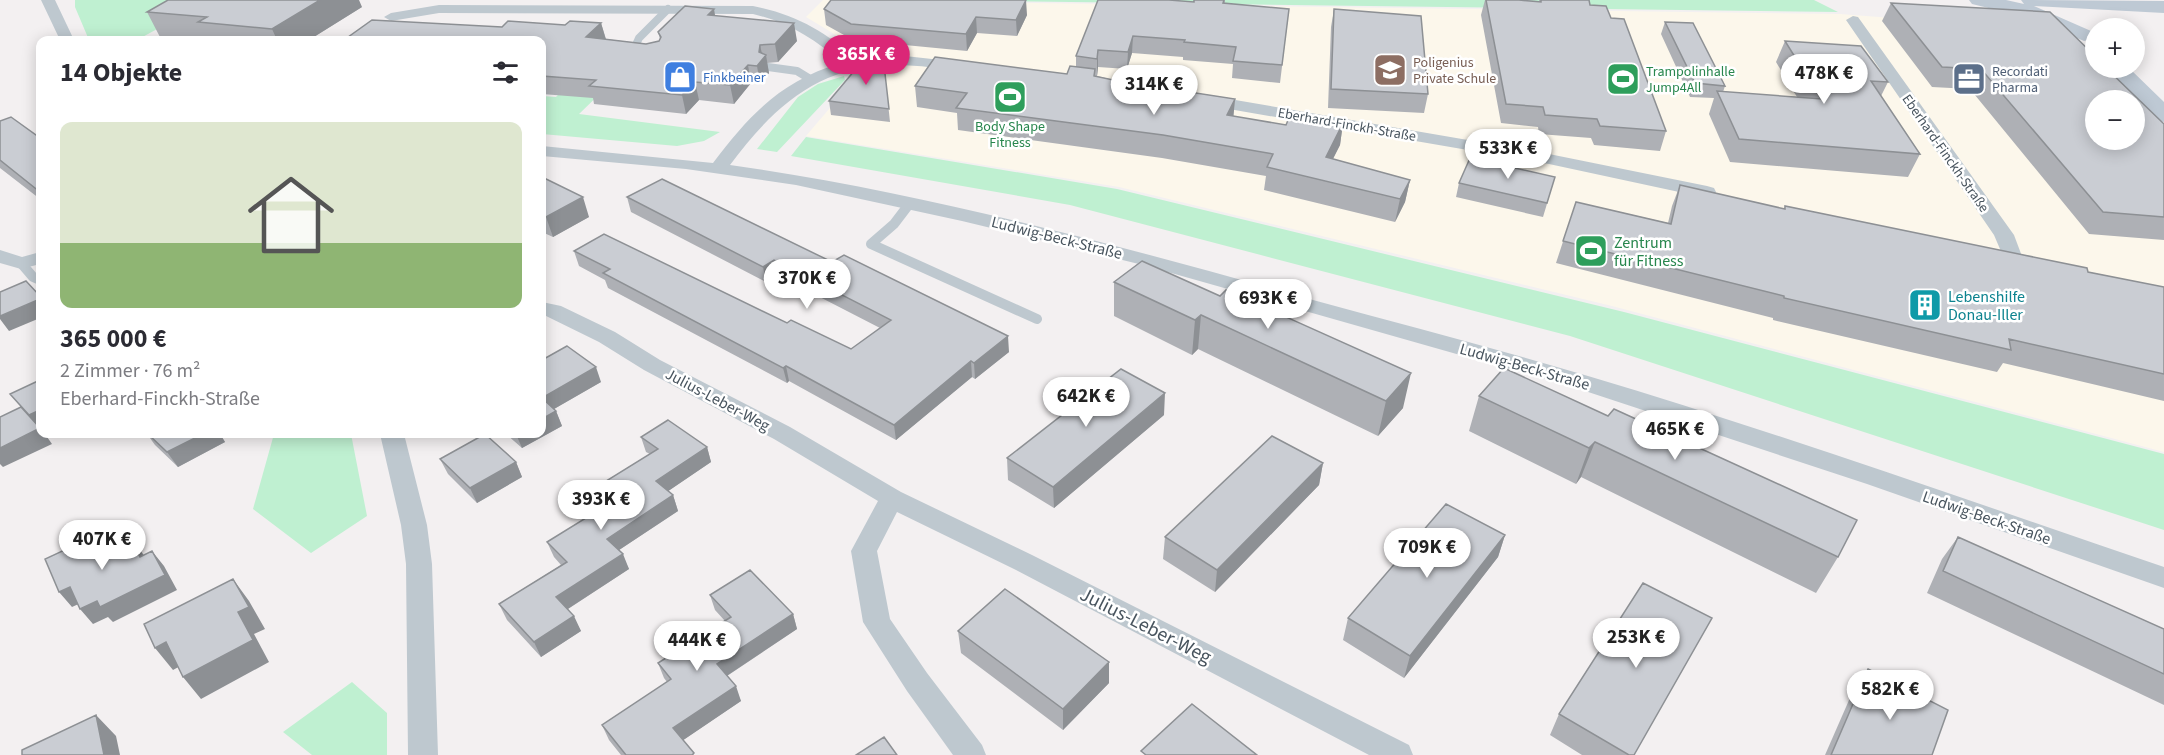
<!DOCTYPE html>
<html lang="de">
<meta charset="utf-8">
<style>
:root{--surface:#fff;--page:#f7f7f7;--text:#2b2b33;--muted:#7c7c81;--line:#e1e1e2;--accent:#db2777}
body{margin:0;font-family:"Source Sans 3",sans-serif;background:var(--page);color:var(--text);height:100vh;display:flex;flex-direction:column;font-size:22px;white-space:nowrap}
*{box-sizing:border-box;margin:0}
p{font-size:20px;color:var(--muted)}
.icon{flex:none;width:33px;height:33px;fill:none;stroke:currentColor;stroke-width:2;stroke-linecap:round;stroke-linejoin:round}
.map{position:relative;flex:1;overflow:hidden}
.side{position:absolute;left:36px;top:36px;width:510px;height:402px;display:flex;flex-direction:column;background:var(--surface);border-radius:12px;box-shadow:0 3px 15px #0003}
.side>*{flex:none}
.buttons{position:absolute;left:2085px;top:18px;display:grid;gap:12px}
.buttons a{display:grid;place-items:center;width:60px;height:60px;border-radius:50%;background:var(--surface);box-shadow:0 3px 15px #0003;font-size:30px}
.price{position:absolute;translate:-50% -51px;padding:0 14px;border-radius:21px;background:#fff;color:#222;font-size:20px;line-height:39px;filter:drop-shadow(0 2px 3px #0008)}
.price::after{content:'';position:absolute;left:50%;top:36px;width:18px;height:14px;margin-left:-9px;background:inherit;clip-path:polygon(0 0,100% 0,50% 100%)}
.price.active{background:var(--accent);color:#fff}
ul{padding:0;list-style:none}
li{display:grid;align-content:center;gap:12px;height:318px;padding:0 24px}
li+li{border-top:2px solid var(--line)}
li span{display:grid;place-items:center;height:186px;border-radius:12px;color:#555}
li>.icon{margin-inline-start:auto}
span .icon{width:108px;height:108px;fill:#fffc;stroke-width:1}
li b{font-size:26px}
h2{display:flex;justify-content:space-between;align-items:center;height:72px;padding:0 24px;font-size:26px}
.map>svg:first-child{display:block}
.commercial{fill:#fcf7eb}
.green{fill:#bff0d1}
.lines{fill:none;stroke-linecap:round;stroke-linejoin:round}
.lane-far1{stroke:#bec8cf;stroke-width:8}
.lane{stroke:#bec8cf;stroke-width:10}
.street{fill:#bec8cf;fill-rule:evenodd}
.secondary{fill:#bec9d4;fill-rule:evenodd}
.wall{fill:#aeb0b5}
.shaded-wall{fill:#8d9094}
.building{fill:#cacdd3;stroke:#8d9094;stroke-width:1.5;fill-rule:evenodd}
.labels{text-anchor:middle;stroke-width:5;stroke-linejoin:round;paint-order:stroke}
.far-education-label{font-size:14px;fill:#785e54;stroke:#fff;text-anchor:start}
.far-leisure-label{font-size:14px;fill:#27864d;stroke:#fff;text-anchor:start}
.far-service-label{font-size:14px;fill:#4e5e75;stroke:#fff;text-anchor:start}
.far-shop-label{font-size:14px;fill:#366cbe;stroke:#fff;text-anchor:start}
.far-street-label{font-size:14px;fill:#48545e;stroke:#fff}
.street-label{font-size:16px;fill:#48545e;stroke:#fff}
.leisure-label{font-size:16px;fill:#27864d;stroke:#fff;text-anchor:start}
.culture-label{font-size:16px;fill:#0d838f;stroke:#fff;text-anchor:start}
.near-street-label{font-size:20px;fill:#48545e;stroke:#fff}
</style>
<div class="map">
<svg width="2164" height="755" viewBox="0 0 2164 755">
<rect width="100%" height="100%" fill="#f3f0f1"/>
<path class="commercial" d="M823,0L1840,14L2049,30L2096,100V140H2134L2164,148V452L1612,306L1119,187L806,136L858,75L882,70L831,32L806,17Z"/>
<path class="green" d="M75,0H310L203,4L137,40H89L75,7Z
M913,0H1814L1838,12Z
M844,76L845,80L777,152L757,149L798,97L818,84Z
M571,81L610,84L579,114L720,132L704,141L677,146L542,134V96L556,97Z
M806,137L1117,189L1624,312L2164,454V530L1570,336L1070,205L791,156Z
M274,434H351L367,516L311,553L253,509Z
M352,682L387,713V755H312L283,732Z"/>
<g class="lines">
<path class="lane-far1" d="M641,51L635,47L639,38L668,9
M768,67L797,71L810,79"/>
<path class="lane" d="M910,203L894,224L871,244L1037,319
M21,263L33,277L40,280"/>
<path class="street" d="M41,0H55L74,40H60Z
M439,5L753,6C794,14 826,31 856,60L896,55L968,63L970,66L962,71C941,69 919,65 897,65C820,64 773,107 730,165C927,193 1121,246 1313,300C1405,325 1497,349 1588,376C1782,434 1973,502 2164,567V588L1867,484L1573,387L1143,265L962,221L796,185L686,169L542,156V146L713,163C750,114 781,81 841,63C816,39 787,22 753,14L439,13L391,21L384,17L391,13Z
M1853,16L1858,17L2014,235L2023,259L2020,263H2006L1994,235L1846,20Z
M1206,95L1549,154L1707,186L1714,188L1716,192L1714,196L1707,198L1549,164L1200,104L1198,100L1200,96Z
M0,250L22,257L40,252V264L21,269L0,263Z
M542,302L561,306L615,332L660,360L790,427L901,492L1032,555L1409,745L1413,755H1369L1014,569L897,512L877,551L890,619L927,673L982,745L986,755H953L907,691L863,622L851,551L878,501L774,439L644,370L599,342L542,314Z
M380,434H404L427,525L432,564L438,755H408L406,564L401,525Z"/>
<path class="secondary" d="M1969,0H2006L2024,4L2021,0L2164,1V13L2034,6L2091,31L2095,35L2091,39L2084,41L2030,18L1972,4Z
M2106,68H2129L2164,102V122L2156,120Z"/>
</g>
<path class="wall" d="M1225,0V4L1289,9L1280,83L1232,78L1233,64L1183,60V57L1132,53L1127,69L1098,67L1097,76L1118,81L1235,99L1233,117L1286,125L1343,123L1340,145L1333,159L1410,180L1405,202L1395,222L1264,190L1266,176L1162,158L958,130L957,113L917,107L915,86L1067,74L1076,67V56L1194,2Z
M1485,0H1519L1539,1V0H1588L1590,5L1611,18L1666,131L1660,151L1594,145L1591,138L1539,134L1538,127L1501,123L1481,15Z
M1891,3L2164,124V240L2089,234L1970,89L1932,87L1882,21Z
M362,7L309,40H184L161,39L147,12Z
M824,9L1027,15L1017,36L977,33L967,51L853,40L826,25Z
M1334,9L1428,94L1424,113L1328,108L1331,27Z
M715,16L797,41L778,62L767,63L769,73L760,84L751,83L734,104L699,100L686,114L594,104L593,98L542,94V40L502,27L565,25L601,23L606,39L646,44L659,41L660,39L658,32Z
M1665,22L1725,86L1723,92L1797,97L1776,62L1785,41L1888,82L1881,96L1920,154L1908,177L1730,162L1709,114L1714,98L1690,97L1661,34Z
M883,56L890,122L831,115L829,101Z
M0,121L40,138V199L0,168Z
M542,177L589,217L553,237L542,232Z
M1555,177L1543,217L1456,197L1459,183Z
M1680,185L1784,209L1785,206L2088,272L2164,287V401L2003,363L1997,372L1773,320V318L1556,263L1576,202L1668,223L1672,206Z
M627,197L1009,352L975,379L972,377L896,440L789,381L787,383L608,288L605,280L579,266L574,251L851,349L880,328L777,275L766,282L631,212Z
M1142,261L1403,408L1378,436L1198,349L1192,355L1114,316V282Z
M542,360L601,382L554,409L556,411L562,426L522,448L506,434H542Z
M1504,368L1838,557L1816,593L1581,477L1576,484L1469,431L1479,396Z
M1164,415L1054,508L1008,480L1007,458Z
M147,434H220L225,442L178,467L155,445Z
M641,437L707,447L711,462L668,491L673,495L678,511L619,550L629,569L568,609L581,631L541,657L507,620L499,604L561,565L554,557L547,542L609,505L604,501L598,486L650,454L646,452Z
M440,459L516,462L522,477L477,503L448,474Z
M1323,463L1319,485L1215,592L1163,559L1165,537Z
M1505,535L1498,557L1404,678L1343,640L1348,618Z
M1958,537L2164,629V705L1927,593L1942,559Z
M710,595L793,614L797,629L727,676L741,701L683,740L694,755H621L609,740L602,725L667,682L664,678L658,663L725,621L715,610Z
M958,631L1109,662V683L1063,730L961,653Z
M1868,669L1932,755H1825L1853,691Z
M1559,714L1634,755H1582L1550,735Z"/>
<path class="shaded-wall" d="M320,0H359L362,7L309,40H277L272,29Z
M1026,0L1027,15L1017,36L1016,20Z
M714,9L717,27L708,15Z
M976,17L977,33L967,51L966,34Z
M601,23L606,40L586,37Z
M794,23L797,41L778,62L775,44Z
M1133,36L1132,53L1127,69L1128,52Z
M760,45L763,58L766,55L769,73L760,84L757,66Z
M1098,50V67L1097,76V59Z
M748,65L751,83L734,104L730,85Z
M695,82L699,100L686,114L682,95Z
M1235,99L1233,121L1227,115Z
M1343,123L1340,145L1322,180L1326,157Z
M1410,180L1405,202L1395,222L1400,199Z
M583,197L589,217L553,237L546,217Z
M774,260L777,275L766,282L763,267Z
M40,299V318L9,331L0,319V316Z
M1201,315L1198,349L1192,355L1195,320Z
M1008,336L1009,352L975,379L974,363Z
M971,361L972,377L896,440L894,425Z
M786,366L789,381L787,383L783,368Z
M596,367L601,382L547,413L542,398Z
M1411,373L1403,408L1378,436L1386,401Z
M1165,393L1164,415L1054,508L1053,487Z
M40,410V434H45L52,444L3,467L0,464V448L29,415Z
M556,411L562,426L522,448L516,434H542V419Z
M203,434H220L225,442L178,467L167,452Z
M1595,442L1581,477L1576,484L1589,448Z
M707,447L711,462L661,496L656,481Z
M516,462L522,477L477,503L470,488Z
M1323,463L1319,485L1215,592L1217,570Z
M673,495L678,511L613,554L607,539Z
M101,533L113,548L108,550Z
M1505,535L1498,557L1404,678L1410,656Z
M131,539L143,554L152,572L140,557Z
M152,551L164,566L177,590L113,622L108,617L93,624L80,609Z
M623,554L629,569L563,612L556,597Z
M233,579L249,601L265,629L254,634L269,662L201,699L183,677Z
M70,587L83,602L72,607L59,592Z
M793,614L797,629L722,679L717,664Z
M574,616L581,631L541,657L534,642Z
M166,642L184,664L173,670L155,648Z
M1109,662V683L1063,730V709Z
M736,686L741,701L679,743L673,728Z
M96,715L116,736L120,755H104Z"/>
<path class="building" d="M168,0H320L272,29L198,22L207,17L147,12Z
M831,0H1026L1016,20L976,17L966,34L851,24L824,9Z
M1098,0H1169L1194,2V0H1224L1223,3L1289,9L1282,65L1233,61L1236,47L1184,42L1185,40L1133,36L1128,52L1098,50L1097,59L1076,56Z
M1486,0H1519L1541,2V0H1589L1590,5L1606,6L1611,18L1624,19L1666,131L1600,126L1597,119L1545,115L1543,107L1506,104Z
M1891,3L2050,12L2096,57V68H2106L2164,124V217L2103,212L1981,69L1942,67ZM2096,100H2134V140H2096Z
M685,6L714,9L708,15L794,23L775,44L760,45L759,52L766,55L757,66L748,65L730,85L695,82L682,95L589,86L596,80L542,76V40H344L372,20L502,27L508,21L565,25L570,21L601,23L586,37L646,44L659,41L661,37L658,32Z
M1334,9L1421,16L1428,94L1331,89Z
M1665,22L1693,23L1725,86L1695,83Z
M1785,41L1861,46L1888,82L1871,81L1920,154L1739,139L1717,91L1821,99Z
M883,56L889,109L829,101L865,58Z
M935,57L1067,74L1070,66L1095,69L1094,76L1118,81L1235,99L1227,115L1286,125L1291,113L1343,123L1326,157L1410,180L1400,199L1267,167L1273,154L1163,135L956,108L967,93L915,86Z
M11,117L40,138V192L0,160V121Z
M1470,158L1555,177L1547,203L1459,183Z
M542,177L583,197L546,217L542,215Z
M662,179L832,262L844,255L1008,336L974,363L971,361L894,425L786,366L783,368L603,273L610,269L574,251L604,234L787,323L791,320L851,349L891,320L774,260L763,267L627,197Z
M1680,185L1785,209V206L2087,268L2088,272L2164,287V374L2009,339L2011,350L1784,298V296L1563,241L1576,202L1671,224Z
M1142,261L1220,296L1226,290L1411,373L1386,401L1201,315L1195,320L1114,282Z
M26,281L40,296V299L0,316V292Z
M567,346L596,367L542,398V372L545,370L542,367V360Z
M1504,368L1608,416L1614,409L1857,520L1838,557L1595,442L1589,448L1479,396Z
M1121,369L1165,393L1053,487L1007,458Z
M40,380V410L29,415L10,394Z
M542,398L556,411L542,419Z
M21,407L40,428L0,448V417Z
M668,420L707,447L656,481L673,495L607,539L623,554L556,597L574,616L534,642L499,604L567,562L547,542L615,500L598,486L658,449L641,437Z
M148,434H203L167,452Z
M485,434L516,462L470,488L440,459Z
M1272,436L1323,463L1217,570L1165,537Z
M1446,504L1505,535L1410,656L1348,618Z
M101,533L108,550L131,539L140,557L152,551L165,575L100,607L97,601L80,609L70,587L59,592L45,559Z
M1958,537L2164,629V674L1943,571Z
M750,570L793,614L717,664L736,686L673,728L694,753L692,755H626L602,725L671,679L658,663L731,617L710,595Z
M233,579L249,607L238,612L253,640L183,677L166,642L155,648L144,624Z
M1643,583L1712,618L1634,755H1629L1559,714Z
M1005,589L1109,662L1063,709L958,631Z
M1868,669L1948,710L1932,755H1831Z
M1192,704L1257,755H1146L1141,751Z
M96,715L104,755H22V750Z
M884,737L897,755H856Z"/>
<defs>
<symbol id="school-square" viewBox="-11 -11 22 22"><rect x="-9" y="-9" width="18" height="18" rx="4" fill="#8d6e63" stroke="#fff"/><path d="M0-5L7-2L0 1L-7-2ZM-4 1L0 2.5L4 1V4Q0 6-4 4Z" fill="#fff"/></symbol>
<symbol id="shop-square" viewBox="-11 -11 22 22"><rect x="-9" y="-9" width="18" height="18" rx="4" fill="#3f7fe0" stroke="#fff"/><path d="M-5-2.5h2.3a2.7 3.5 0 0 1 5.4 0H5L5.5 6h-11ZM-1.5-2.5h3a1.5 2.3 0 0 0-3 0Z" fill="#fff"/></symbol>
<symbol id="stadium-square" viewBox="-11 -11 22 22"><rect x="-9" y="-9" width="18" height="18" rx="4" fill="#2e9e5b" stroke="#fff"/><path d="M0-5a6.5 5 0 1 0 0 10a6.5 5 0 1 0 0-10ZM-3.5-1.8h7v3.6h-7Z" fill="#fff"/></symbol>
<symbol id="office-square" viewBox="-11 -11 22 22"><rect x="-9" y="-9" width="18" height="18" rx="4" fill="#5c6f8a" stroke="#fff"/><path d="M-6-3h4V-5.5h4V-3h4V5H-6ZM-1-4.5V-3h2v-1.5ZM-6 0V1H6V0Z" fill="#fff"/></symbol>
<symbol id="building-square" viewBox="-11 -11 22 22"><rect x="-9" y="-9" width="18" height="18" rx="4" fill="#0f9aa8" stroke="#fff"/><path d="M-4-6H4V6H1V3H-1V6H-4ZM-2.5-4.3h1.7v1.8h-1.7ZM.8-4.3h1.7v1.8H.8ZM-2.5-1h1.7V.8h-1.7ZM.8-1h1.7V.8H.8Z" fill="#fff"/></symbol>
</defs>
<g fill-rule="evenodd">
<use href="#school-square" x="1371" y="51" width="38" height="38"/>
<use href="#shop-square" x="661" y="58" width="38" height="38"/>
<use href="#stadium-square" x="1604" y="60" width="38" height="38"/>
<use href="#office-square" x="1950" y="60" width="38" height="38"/>
<use href="#stadium-square" x="991" y="78" width="38" height="38"/>
<use href="#stadium-square" x="1572" y="232" width="38" height="38"/>
<use href="#building-square" x="1906" y="286" width="38" height="38"/>
</g>
<g class="labels">
<g class="far-education-label">
<text x="1413" y="67">Poligenius<tspan x="1413" dy="16">Private Schule</tspan></text>
</g>
<g class="far-leisure-label">
<text x="1646" y="76">Trampolinhalle<tspan x="1646" dy="16">Jump4All</tspan></text>
<text x="1010" y="131" text-anchor="middle">Body Shape<tspan x="1010" dy="16">Fitness</tspan></text>
</g>
<g class="far-service-label">
<text x="1992" y="76">Recordati<tspan x="1992" dy="16">Pharma</tspan></text>
</g>
<g class="far-shop-label">
<text x="703" y="82">Finkbeiner</text>
</g>
<g class="far-street-label">
<text transform="translate(1347 124) rotate(10)" y="5">Eberhard-Finckh-Straße</text>
<text transform="translate(1946 153) rotate(55)" y="5">Eberhard-Finckh-Straße</text>
</g>
<g class="street-label">
<text transform="translate(1057 237) rotate(14)" y="6">Ludwig-Beck-Straße</text>
<text transform="translate(1525 366) rotate(16)" y="6">Ludwig-Beck-Straße</text>
<text transform="translate(718 399) rotate(28)" y="6">Julius-Leber-Weg</text>
<text transform="translate(1987 517) rotate(19)" y="6">Ludwig-Beck-Straße</text>
</g>
<g class="leisure-label">
<text x="1614" y="248">Zentrum<tspan x="1614" dy="18">für Fitness</tspan></text>
</g>
<g class="culture-label">
<text x="1948" y="302">Lebenshilfe<tspan x="1948" dy="18">Donau-Iller</tspan></text>
</g>
<g class="near-street-label">
<text transform="translate(1146 625) rotate(27)" y="7">Julius-Leber-Weg</text>
</g>
</g>
</svg>
<div class="buttons">
<a>+</a>
<a>−</a>
</div>
<b class="price active" style="left:866px;top:86px">365K €</b>
<b class="price" style="left:1824px;top:105px">478K €</b>
<b class="price" style="left:1154px;top:116px">314K €</b>
<b class="price" style="left:1508px;top:180px">533K €</b>
<b class="price" style="left:807px;top:310px">370K €</b>
<b class="price" style="left:1268px;top:330px">693K €</b>
<b class="price" style="left:1086px;top:428px">642K €</b>
<b class="price" style="left:1675px;top:461px">465K €</b>
<b class="price" style="left:601px;top:531px">393K €</b>
<b class="price" style="left:102px;top:571px">407K €</b>
<b class="price" style="left:1427px;top:579px">709K €</b>
<b class="price" style="left:1636px;top:669px">253K €</b>
<b class="price" style="left:697px;top:672px">444K €</b>
<b class="price" style="left:1890px;top:721px">582K €</b>
<section class="side">
<h2>14 Objekte<svg class="icon" aria-label="filters" viewBox="0 0 24 24"><path d="M4 7h16M4 17h16"/><circle cx="9" cy="7" r="2"/><circle cx="15" cy="17" r="2"/></svg></h2>
<ul>
<li><span style="background:linear-gradient(#dfe7d0 65%,#8fb573 0)"><svg class="icon" aria-label="home" viewBox="0 0 24 24"><path d="M3 11l9-7 9 7M6 9v11h12V9"/></svg></span><div><b>365 000 €</b><p>2 Zimmer · 76 m²</p><p>Eberhard-Finckh-Straße</p></div></li>
</ul>
</section>
</div>
